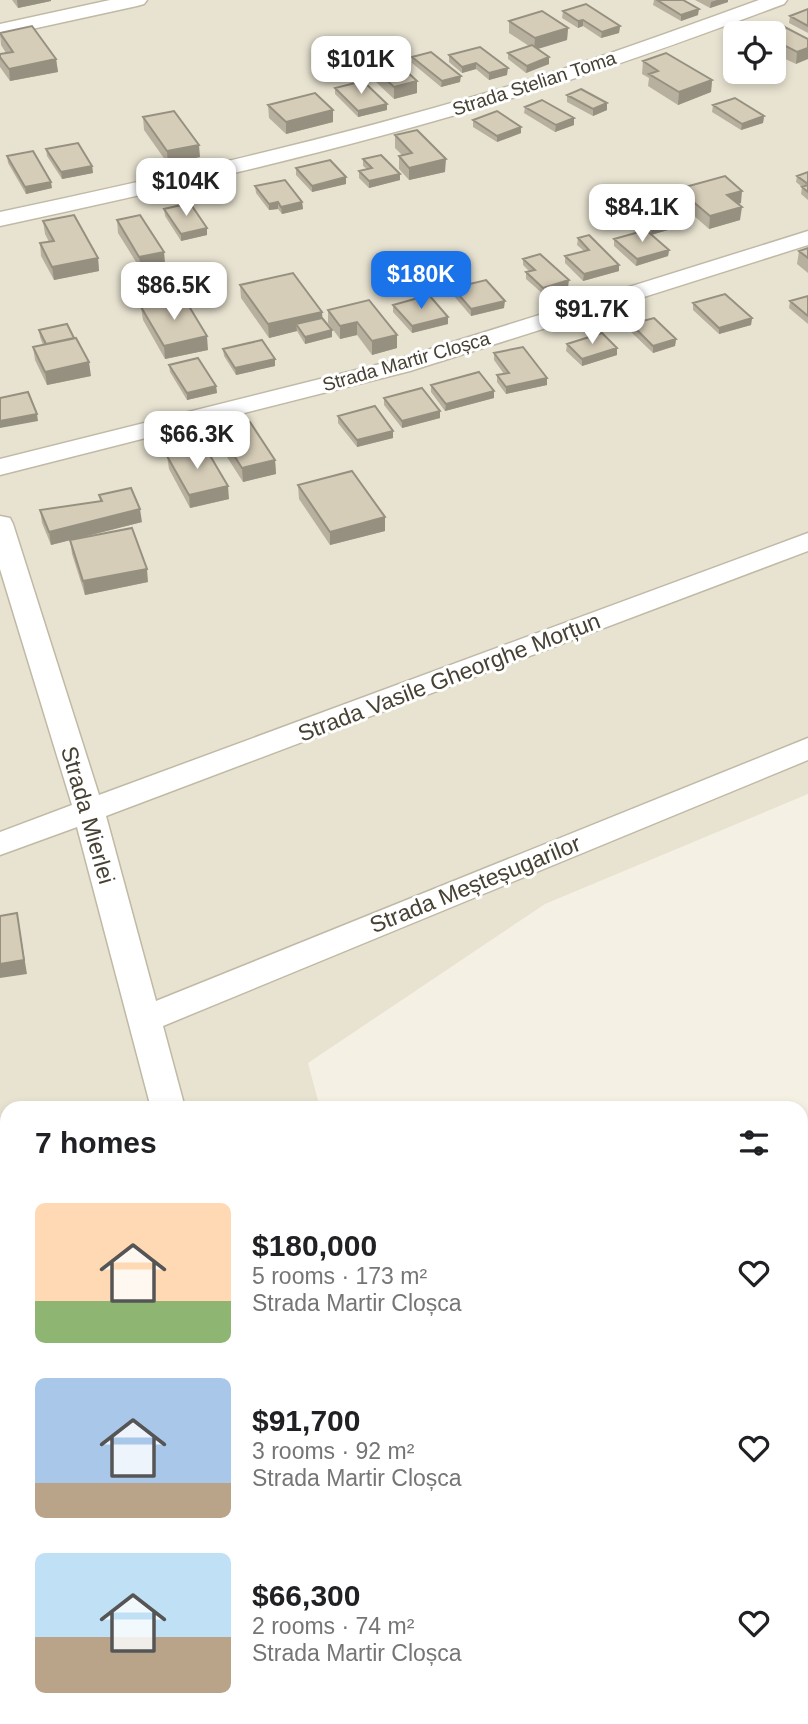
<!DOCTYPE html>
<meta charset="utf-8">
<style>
:root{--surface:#fff;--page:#f6f6f6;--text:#202124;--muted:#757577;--accent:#1a73e8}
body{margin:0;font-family:Arial,sans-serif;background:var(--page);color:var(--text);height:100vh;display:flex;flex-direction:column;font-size:26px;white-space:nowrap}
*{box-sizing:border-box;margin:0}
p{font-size:23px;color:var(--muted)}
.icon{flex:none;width:38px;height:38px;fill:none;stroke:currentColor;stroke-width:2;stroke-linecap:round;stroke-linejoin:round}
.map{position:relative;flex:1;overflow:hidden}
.panel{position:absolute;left:0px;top:1101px;width:808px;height:625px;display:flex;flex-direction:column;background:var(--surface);border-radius:21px 21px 0 0;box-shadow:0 4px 10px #0003}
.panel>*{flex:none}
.fabs{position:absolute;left:723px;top:21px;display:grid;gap:14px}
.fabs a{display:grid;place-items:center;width:63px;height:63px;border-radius:10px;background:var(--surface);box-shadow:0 4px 10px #0003;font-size:35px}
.price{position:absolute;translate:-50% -60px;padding:0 16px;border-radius:14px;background:#fff;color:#222;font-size:23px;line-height:46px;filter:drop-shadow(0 2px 4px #0008)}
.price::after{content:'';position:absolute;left:50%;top:42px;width:21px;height:16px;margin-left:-10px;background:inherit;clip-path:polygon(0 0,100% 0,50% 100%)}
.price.current{background:var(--accent);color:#fff}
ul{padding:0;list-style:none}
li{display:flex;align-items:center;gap:21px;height:175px;padding:0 35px}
li span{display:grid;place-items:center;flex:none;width:196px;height:140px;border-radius:10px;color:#555}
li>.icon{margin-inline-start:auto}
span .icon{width:84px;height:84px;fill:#fffc;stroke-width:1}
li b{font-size:30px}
h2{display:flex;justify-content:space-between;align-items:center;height:84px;padding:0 35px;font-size:30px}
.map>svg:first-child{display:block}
.residential{fill:#e8e3d1;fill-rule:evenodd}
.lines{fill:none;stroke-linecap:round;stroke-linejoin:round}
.minor-casing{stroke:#c0b9a5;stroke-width:3}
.minor{fill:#fff;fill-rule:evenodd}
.wall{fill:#b8b09e}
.shaded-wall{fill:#969081}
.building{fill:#d6cdb8;stroke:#969081;stroke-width:2}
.labels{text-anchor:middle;stroke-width:6;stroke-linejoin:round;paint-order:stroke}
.far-street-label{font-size:19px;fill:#464133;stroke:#fff}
.street-label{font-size:23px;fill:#464133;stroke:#fff}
</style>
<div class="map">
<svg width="808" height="1724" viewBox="0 0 808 1724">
<rect width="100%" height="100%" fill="#f4f0e4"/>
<path class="residential" d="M0,0H808V794L545,904L308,1063L320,1108H7V1718H490L491,1724H0ZM735,33H774V72H735Z"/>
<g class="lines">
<defs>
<path id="minor" d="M110,0H147L144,4L137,6L0,36V24Z
M759,0H787L784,4C693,38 602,71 509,99C342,150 171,189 0,226V212C165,177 331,139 493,91C583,64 671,32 759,0Z
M808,231V245L410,371L0,475V459L392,361Z
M0,516L10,518L13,524L99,795L808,533V551L106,816L156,1001L808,738V760L163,1026L185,1108H151L77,827L0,855V832L72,805L0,569Z
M802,1470H808V1506H802Z
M324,1718H367L368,1724H324Z"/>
</defs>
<use href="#minor" class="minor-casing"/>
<use href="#minor" class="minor"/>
</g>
<path class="wall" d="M12,0H51V1L18,8Z
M654,0H683L698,15L681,21L653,5Z
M695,0H728V2L710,8Z
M808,9V33L789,23L790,16Z
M563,11L620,26L619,33L601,38L583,26L578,28L562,18Z
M509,21L568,28L567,40L538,49L549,57V64L526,73L508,59V53L529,46L509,33Z
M755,30L808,39L796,64L781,57V62L774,65V33H754Z
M0,33L56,59L58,72L10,81L0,67V54L6,53L1,45Z
M735,42V57L726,52L727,46Z
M480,47L507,75L489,80L476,69L462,73L449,62V55Z
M360,55L417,93L394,99L360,67Z
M412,57L460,82L441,87L412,63Z
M643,61L712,80L711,92L678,105L648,86L649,78L642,74Z
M335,88L387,110L358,117L335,94Z
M567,95L607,103V110L593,116L567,102Z
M268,105L333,110V122L286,134L269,118Z
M713,105L764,116L763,123L741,130L712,112Z
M525,107L574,125L555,132L524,113Z
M143,117L200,157L168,164L144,130Z
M473,120L521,133L497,142L473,127Z
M395,135L445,172L409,180L399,169V156L402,155L395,148Z
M46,149L92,166L93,173L62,179L47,156Z
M7,156L52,188L26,194L8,163Z
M363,159L400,180L369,188L359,178V171L367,169L363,166Z
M296,168L346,177V184L312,192L296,175Z
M808,172V200L801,194L802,187L796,182L797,176Z
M255,186L302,202L303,209L282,214L278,209L269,210L256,193Z
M678,189L741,203L738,204L740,220L709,229L692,214L691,223L651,235L669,250L668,256L636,266L614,246V239L651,234L637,220L638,207H639L637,205L638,192L678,198Z
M164,209L207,235L181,241L165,216Z
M117,220L164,252L165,265L141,270L118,233Z
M43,221L98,258L99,271L54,280L41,256L40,243L49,242L45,234Z
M578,238L619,271L583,281L565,263V256L584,251L577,245Z
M808,248V273L797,264L799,251Z
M523,259L568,287L543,294L526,279V272L529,271L523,265Z
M240,285L322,312V318L332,330V337L305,344L297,331L269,338L241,298Z
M453,288L504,308L471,316L453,295Z
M808,296V324L789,308L790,301Z
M693,303L752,318L751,325L719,334L693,310Z
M393,305L448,324L412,333L393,312Z
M141,307L208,350L165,359L143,320Z
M328,310L397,335V348L372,355L357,335L340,339L328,323Z
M631,324L676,339L675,346L653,353L630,331Z
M39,330L91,376L47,385L35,360L33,347L43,345L40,337Z
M567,344L617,355L582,366L566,351Z
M223,349L275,359V366L236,375L224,356Z
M494,353L547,378V385L506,394L497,382V375L504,374L494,360Z
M169,365L216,386L217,393L187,400L170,372Z
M431,385L494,398L445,411L431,392Z
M384,398L440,411V418L402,428L384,405Z
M338,416L393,431V438L357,447L338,423Z
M218,430L275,460L276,474L243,482L218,443Z
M167,456L229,499L190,508L169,469Z
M298,485L385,517V531L330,545L299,499Z
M99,495L142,522L76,539L148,582L85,595L72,554L70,540L51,545L42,523L40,510L100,501Z"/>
<path class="shaded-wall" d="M17,0H51V1L18,8Z
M717,0H728V2L710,8L711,2Z
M699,9L698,15L681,21V15Z
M583,20V26L578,28V21Z
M620,26L619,33L601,38L602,32Z
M568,28L567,40L534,50L535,38Z
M808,48V59L796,64L797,52Z
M782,56L781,62L774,65V59Z
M549,57V64L526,73L527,66Z
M56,59L58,72L10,81L9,69Z
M476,63V69L462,73V67Z
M508,68L507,75L489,80V73Z
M461,76L460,82L441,87L442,81Z
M712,80L711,92L678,105L679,92Z
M417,81V93L394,99V87Z
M607,103V110L593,116V109Z
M387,104V110L358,117V111Z
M333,110V122L286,134V122Z
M764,116L763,123L741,130L742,124Z
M574,118V125L555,132L556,125Z
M521,127V133L497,142V136Z
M199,145L200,157L168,164L167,151Z
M446,159L445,172L409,180V168Z
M92,166L93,173L62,179L61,172Z
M400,174V180L369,188V181Z
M346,177V184L312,192V186Z
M51,182L52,188L26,194L25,187Z
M742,191L741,203L726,208L727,195Z
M278,202V209L269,210V204Z
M302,202L303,209L282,214L281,207Z
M742,207L740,220L709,229L710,216Z
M692,211L691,223L651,235L652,222Z
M207,228V235L181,241V234Z
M669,250L668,256L636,266L637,259Z
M164,252L165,265L141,270L139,257Z
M98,258L99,271L54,280L52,267Z
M619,265V271L583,281L584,274Z
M569,280L568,287L543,294V288Z
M505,301L504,308L471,316V309Z
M322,312L323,325L296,324L297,331L269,338L268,324Z
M448,317V324L412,333V326Z
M752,318L751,325L719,334V328Z
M357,322V335L340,339V326Z
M332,330V337L305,344V337Z
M397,335V348L372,355V341Z
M207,336L208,350L165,359L164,346Z
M676,339L675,346L653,353V346Z
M617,348V355L582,366V359Z
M275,359V366L236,375L235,368Z
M89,362L91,376L47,385L45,372Z
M547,378V385L506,394V387Z
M216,386L217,393L187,400V393Z
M494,391V398L445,411L446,404Z
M440,411V418L402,428V421Z
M37,414L38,421L0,428V421Z
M393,431V438L357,447V440Z
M275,460L276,474L243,482L242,468Z
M228,486L229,499L190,508L189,495Z
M140,509L142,522L51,545L49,532Z
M385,517V531L330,545V532Z
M147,569L148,582L85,595L83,581Z
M17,913L27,974L0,978V964Z"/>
<path class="building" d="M657,0H683L699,9L681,15Z
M586,4L620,26L602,32L583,20L578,21L563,11Z
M808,9V26L790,16Z
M542,11L568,28L535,38L509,21Z
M775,22L808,39V48L797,52L774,40V33H761L755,30Z
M32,26L56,59L9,69L0,57V54L13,52L0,33Z
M735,42V50L727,46Z
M532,45L549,57L527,66L508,53Z
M480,47L508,68L489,73L476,63L462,67L449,55Z
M382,49L417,81L394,87L360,55Z
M431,52L461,76L442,81L412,57Z
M774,52L782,56L774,59Z
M666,53L712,80L679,92L649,74L658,71L643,61Z
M363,81L387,104L358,111L335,88Z
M581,89L607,103L593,109L567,95Z
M315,93L333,110L286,122L268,105Z
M735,98L764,116L742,124L713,105Z
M542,100L574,118L556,125L525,107Z
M174,111L199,145L167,151L143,117Z
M497,111L521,127L497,136L473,120Z
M417,130L446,159L409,168L399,156L412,153L395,135Z
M78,143L92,166L61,172L46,149Z
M33,151L51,182L25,187L7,156Z
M381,155L400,174L369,181L359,171L372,168L363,159Z
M330,160L346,177L312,186L296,168Z
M808,172V184L797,176Z
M725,176L742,191L727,195L742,207L710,216L678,189Z
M285,180L302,202L281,207L278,202L269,204L255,186Z
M662,185L692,211L652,222L638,207L652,204L638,192Z
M808,185V192L802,187Z
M190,203L207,228L181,234L164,209Z
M74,215L98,258L52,267L40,243L54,241L43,221Z
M140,215L164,252L139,257L117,220Z
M646,230L669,250L637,259L614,239Z
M589,235L619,265L584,274L565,256L589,250L578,238Z
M808,248V258L799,251Z
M540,254L569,280L543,288L526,272L535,270L523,259Z
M293,273L322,312L268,324L240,285Z
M486,280L505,301L471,309L453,288Z
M725,294L752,318L719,328L693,303Z
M429,295L448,317L412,326L393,305Z
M808,296V316L790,301Z
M184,298L207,336L164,346L141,307Z
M369,300L397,335L372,341L357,322L340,326L328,310Z
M322,318L332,330L305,337L296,324Z
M654,318L676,339L653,346L631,324Z
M67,324L74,338L46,344L39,330Z
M602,333L617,348L582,359L567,344Z
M76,338L89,362L45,372L33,347Z
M262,340L275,359L235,368L223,349Z
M523,347L547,378L506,387L497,375L509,373L494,353Z
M198,358L216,386L187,393L169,365Z
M479,372L494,391L446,404L431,385Z
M422,388L440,411L402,421L384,398Z
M28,392L37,414L0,421V398Z
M375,406L393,431L357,440L338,416Z
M250,422L275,460L242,468L218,430Z
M205,447L228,486L189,495L167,456Z
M352,471L385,517L330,532L298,485Z
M131,488L140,509L49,532L40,510L102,501L99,495Z
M132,528L147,569L83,581L70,540Z
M17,913L24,960L0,964V916Z
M195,1718H266L268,1724H196Z"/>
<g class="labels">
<g class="far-street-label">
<text transform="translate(534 83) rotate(-18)" y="7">Strada Stelian Toma</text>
<text transform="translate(406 361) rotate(-16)" y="7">Strada Martir Cloșca</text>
</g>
<g class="street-label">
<text transform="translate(449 677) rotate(-21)" y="8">Strada Vasile Gheorghe Morțun</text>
<text transform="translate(88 815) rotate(74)" y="8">Strada Mierlei</text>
<text transform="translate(475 884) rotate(-22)" y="8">Strada Meșteșugarilor</text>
</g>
</g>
</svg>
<div class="fabs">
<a><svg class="icon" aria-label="locate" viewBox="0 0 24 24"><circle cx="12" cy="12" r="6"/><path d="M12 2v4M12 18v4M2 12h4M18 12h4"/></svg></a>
</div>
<b class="price" style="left:361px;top:96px">$101K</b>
<b class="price" style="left:186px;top:218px">$104K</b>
<b class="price" style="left:642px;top:244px">$84.1K</b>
<b class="price current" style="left:421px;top:311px">$180K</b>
<b class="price" style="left:174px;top:322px">$86.5K</b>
<b class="price" style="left:592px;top:346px">$91.7K</b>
<b class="price" style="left:197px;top:471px">$66.3K</b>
<section class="panel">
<h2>7 homes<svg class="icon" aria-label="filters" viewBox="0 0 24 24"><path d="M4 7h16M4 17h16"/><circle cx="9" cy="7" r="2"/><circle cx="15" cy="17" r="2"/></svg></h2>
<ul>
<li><span style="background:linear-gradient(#ffd9b3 70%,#8fb573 0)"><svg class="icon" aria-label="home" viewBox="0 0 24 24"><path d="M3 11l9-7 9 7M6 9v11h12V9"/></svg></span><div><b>$180,000</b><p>5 rooms · 173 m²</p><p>Strada Martir Cloșca</p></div><svg class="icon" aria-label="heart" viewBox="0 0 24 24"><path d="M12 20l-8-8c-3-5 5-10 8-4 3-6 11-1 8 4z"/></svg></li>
<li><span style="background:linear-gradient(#a9c7e8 75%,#b9a48a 0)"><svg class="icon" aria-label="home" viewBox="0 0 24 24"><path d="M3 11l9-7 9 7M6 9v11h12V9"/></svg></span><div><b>$91,700</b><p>3 rooms · 92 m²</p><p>Strada Martir Cloșca</p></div><svg class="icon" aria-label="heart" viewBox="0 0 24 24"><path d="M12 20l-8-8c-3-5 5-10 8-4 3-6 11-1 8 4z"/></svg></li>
<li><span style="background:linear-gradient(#bfe0f5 60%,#b9a48a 0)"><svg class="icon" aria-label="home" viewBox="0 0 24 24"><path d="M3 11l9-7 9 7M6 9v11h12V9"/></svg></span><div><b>$66,300</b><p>2 rooms · 74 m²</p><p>Strada Martir Cloșca</p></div><svg class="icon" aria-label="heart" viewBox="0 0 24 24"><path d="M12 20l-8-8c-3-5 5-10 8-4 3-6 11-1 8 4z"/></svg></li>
</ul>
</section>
</div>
